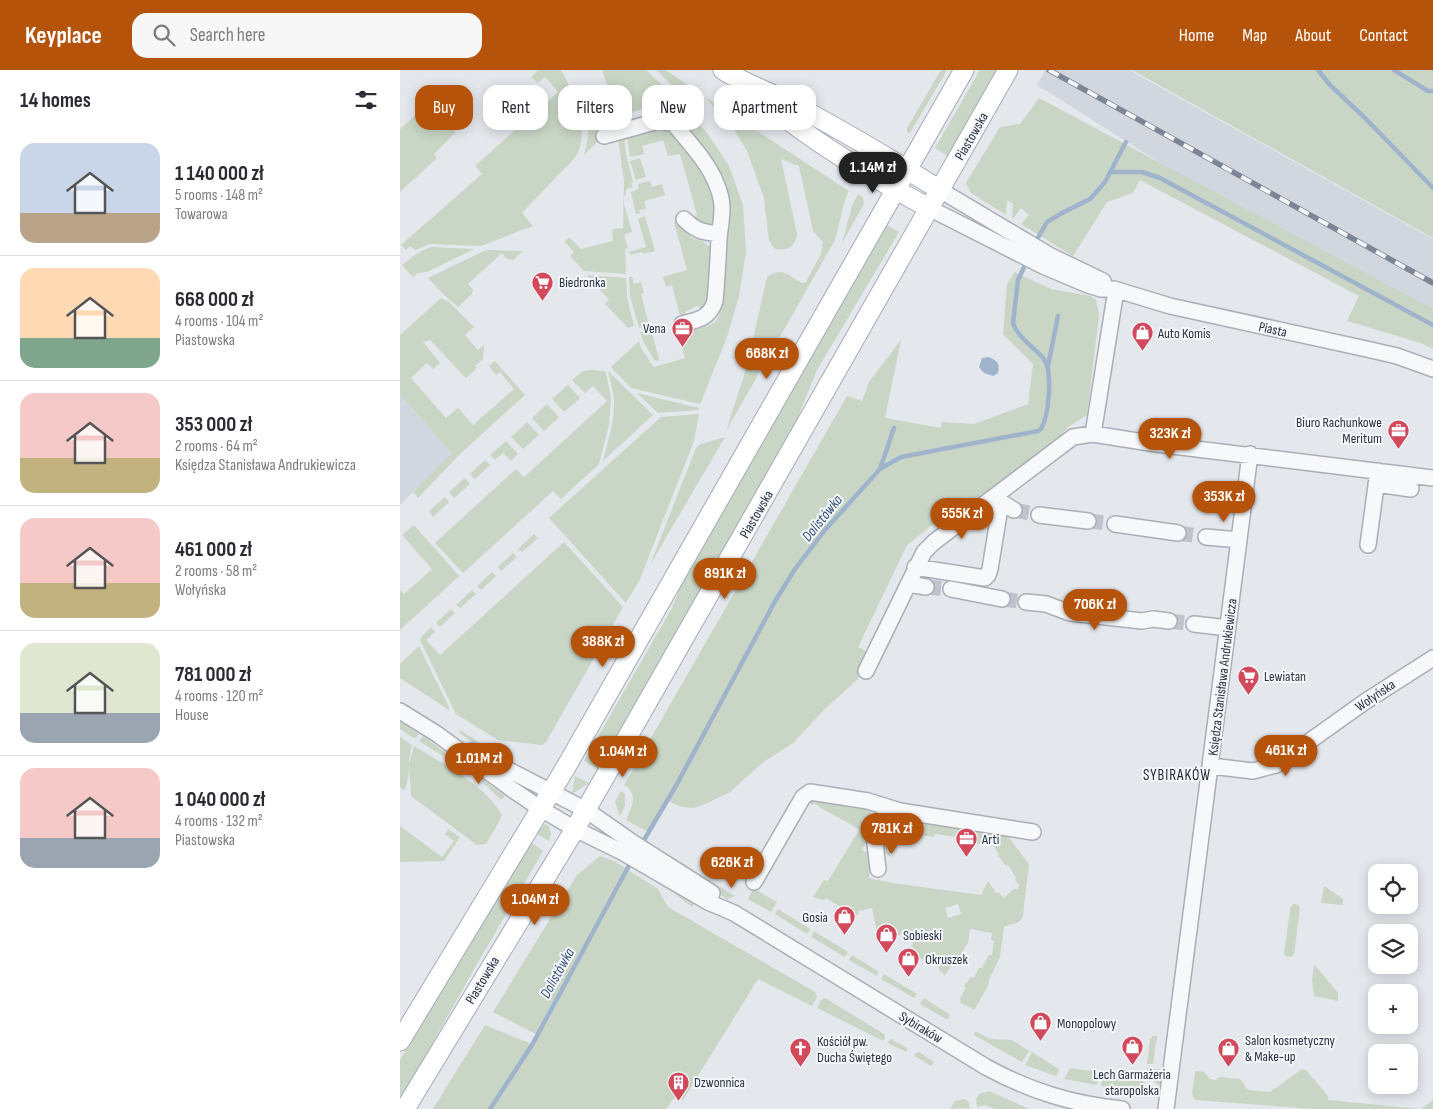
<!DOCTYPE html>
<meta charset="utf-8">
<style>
:root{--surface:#fff;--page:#f7f7f7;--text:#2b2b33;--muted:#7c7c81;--line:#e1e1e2;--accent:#b45309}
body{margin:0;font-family:"Sofia Sans Condensed",sans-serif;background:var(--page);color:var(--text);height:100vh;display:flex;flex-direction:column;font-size:19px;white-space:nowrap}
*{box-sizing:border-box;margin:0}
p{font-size:16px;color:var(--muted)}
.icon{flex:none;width:28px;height:28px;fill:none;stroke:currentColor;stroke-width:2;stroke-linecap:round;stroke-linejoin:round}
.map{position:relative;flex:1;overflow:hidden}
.side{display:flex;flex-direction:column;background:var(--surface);width:400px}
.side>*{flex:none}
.banner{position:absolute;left:15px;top:15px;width:475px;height:45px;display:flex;gap:10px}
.controls{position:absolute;left:968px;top:794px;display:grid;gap:10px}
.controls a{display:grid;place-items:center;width:50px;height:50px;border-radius:10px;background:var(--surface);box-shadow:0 2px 12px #0003;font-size:25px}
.price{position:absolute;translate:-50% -42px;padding:0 11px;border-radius:18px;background:var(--accent);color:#fff;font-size:16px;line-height:32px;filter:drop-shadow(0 1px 2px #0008)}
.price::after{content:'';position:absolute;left:50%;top:30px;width:15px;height:11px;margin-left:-8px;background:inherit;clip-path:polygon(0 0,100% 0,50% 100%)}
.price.on{background:#222;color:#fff}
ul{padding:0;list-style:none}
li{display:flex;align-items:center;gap:15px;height:125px;padding:0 20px}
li+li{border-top:1px solid var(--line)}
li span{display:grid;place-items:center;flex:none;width:140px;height:100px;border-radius:15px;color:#555}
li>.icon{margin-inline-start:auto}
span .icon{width:60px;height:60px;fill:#fffc;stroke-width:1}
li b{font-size:21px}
h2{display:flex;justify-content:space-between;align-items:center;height:60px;padding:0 20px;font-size:21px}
.chip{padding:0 18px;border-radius:15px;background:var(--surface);box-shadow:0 2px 12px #0003;font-size:18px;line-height:45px}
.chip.on{background:var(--accent);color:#fff}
header{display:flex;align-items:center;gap:30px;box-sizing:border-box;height:70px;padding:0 25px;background:var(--accent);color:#fff}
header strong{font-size:24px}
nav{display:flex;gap:28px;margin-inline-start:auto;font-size:18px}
.search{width:350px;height:45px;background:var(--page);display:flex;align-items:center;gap:12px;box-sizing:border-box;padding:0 18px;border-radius:15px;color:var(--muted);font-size:19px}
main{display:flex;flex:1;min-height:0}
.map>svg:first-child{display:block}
.built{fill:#d2d6de}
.green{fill:#c9d6c5;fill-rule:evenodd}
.water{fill:#9fb4cc}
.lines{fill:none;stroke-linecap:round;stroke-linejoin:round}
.stream{stroke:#9fb4cc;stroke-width:4.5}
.minor-tunnel{stroke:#bfc3cb;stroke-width:15;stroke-dasharray:15 8;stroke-linecap:butt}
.minor-casing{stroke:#a9aeb7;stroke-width:18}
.major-casing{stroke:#a3abb8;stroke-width:21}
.minor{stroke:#f7f8fa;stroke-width:15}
.major{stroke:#fff;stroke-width:19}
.rail-casing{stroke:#7d8696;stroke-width:5.5}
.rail{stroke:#f4f6f9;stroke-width:4;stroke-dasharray:11;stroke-linecap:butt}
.labels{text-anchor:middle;stroke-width:4;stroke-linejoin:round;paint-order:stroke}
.street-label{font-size:14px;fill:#2b3445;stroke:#f4f6f9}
.poi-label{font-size:14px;fill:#2b3445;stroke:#f4f6f9;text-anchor:start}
.water-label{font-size:15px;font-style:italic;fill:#34527a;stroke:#f4f6f9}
.neighbourhood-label{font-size:15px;letter-spacing:1px;fill:#1d2536;stroke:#f4f6f9}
</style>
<header>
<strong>Keyplace</strong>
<div class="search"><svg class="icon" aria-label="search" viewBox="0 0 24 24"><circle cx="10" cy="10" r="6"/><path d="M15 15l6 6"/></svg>Search here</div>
<nav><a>Home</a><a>Map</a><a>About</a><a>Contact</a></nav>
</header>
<main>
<section class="side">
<h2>14 homes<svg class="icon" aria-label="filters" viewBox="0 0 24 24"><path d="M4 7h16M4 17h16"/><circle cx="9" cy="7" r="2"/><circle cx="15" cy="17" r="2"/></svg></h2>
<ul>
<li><span style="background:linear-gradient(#c9d6e8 70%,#b9a48a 0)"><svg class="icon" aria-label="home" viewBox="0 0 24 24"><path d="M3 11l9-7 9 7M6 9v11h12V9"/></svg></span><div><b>1 140 000 zł</b><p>5 rooms · 148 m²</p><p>Towarowa</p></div></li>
<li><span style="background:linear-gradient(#ffd9b3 70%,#7fa58c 0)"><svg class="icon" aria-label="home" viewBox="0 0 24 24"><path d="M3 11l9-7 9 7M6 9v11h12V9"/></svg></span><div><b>668 000 zł</b><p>4 rooms · 104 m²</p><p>Piastowska</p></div></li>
<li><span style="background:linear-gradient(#f6c9c9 65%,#c2b280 0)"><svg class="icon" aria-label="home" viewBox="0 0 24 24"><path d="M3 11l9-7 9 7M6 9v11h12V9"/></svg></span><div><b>353 000 zł</b><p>2 rooms · 64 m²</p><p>Księdza Stanisława Andrukiewicza</p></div></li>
<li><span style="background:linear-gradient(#f6c9c9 65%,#c2b280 0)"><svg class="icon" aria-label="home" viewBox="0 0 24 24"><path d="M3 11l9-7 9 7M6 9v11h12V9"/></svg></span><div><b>461 000 zł</b><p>2 rooms · 58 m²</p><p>Wołyńska</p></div></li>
<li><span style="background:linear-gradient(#dfe7d0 70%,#9aa5b1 0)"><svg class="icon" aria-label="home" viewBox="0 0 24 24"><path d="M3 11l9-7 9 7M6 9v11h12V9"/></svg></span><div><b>781 000 zł</b><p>4 rooms · 120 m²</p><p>House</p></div></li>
<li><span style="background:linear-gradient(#f6c9c9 70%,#9aa5b1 0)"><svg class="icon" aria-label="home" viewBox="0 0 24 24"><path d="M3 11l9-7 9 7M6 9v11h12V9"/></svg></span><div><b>1 040 000 zł</b><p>4 rooms · 132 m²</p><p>Piastowska</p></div></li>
</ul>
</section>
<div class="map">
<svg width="1033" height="1039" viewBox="0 0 1033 1039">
<rect width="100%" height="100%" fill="#e4e7ec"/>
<path class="built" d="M645,0H729L1033,169V241L789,111L637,15Z
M0,325L52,383L0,435Z"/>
<path class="green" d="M138,0H161C173,21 192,64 175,87C171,93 164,99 159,104C147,117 134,130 122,143L133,156L81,176L31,174L15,180L10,176L6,180L1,175L82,104L75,96L158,22L145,7L138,13L131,7Z
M202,0H246L278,30L308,64L329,96L343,135L346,182L339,226L327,267L300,334L231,318L211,297L239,271L241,278L254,297L285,288L280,271L286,269L272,215L266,217L263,207L287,200L274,152L278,150L287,155L291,168L302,171L312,178L311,230L305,237L301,239L297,236L285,242L290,261C297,259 308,257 315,252C332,236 321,133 319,107L254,46L251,36L222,45L225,55L218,56L212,29Z
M256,0H266L293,19L286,28Z
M541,0H547L510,63L507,62V58Z
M580,0H599L548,86L535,78Z
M732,0H1033V168Z
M305,27L449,121L445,130L435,170L326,361L347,296L367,207C382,196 388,205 402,213L406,212L421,184L423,172L413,161L399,96L381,89L397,164C395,177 388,181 375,179L369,171L364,128L347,81L333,58Z
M639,28L1033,239V279L1021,273L947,251L959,226L740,110L733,123L707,132L673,186L621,154L629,145L621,138L612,150L613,134L607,130L606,145L571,123L566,113L600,57L620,54Z
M29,33L56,62L34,84L37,88L0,122V59Z
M194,51L197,72L184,85L188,67V52Z
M264,55L281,71L311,115L318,139L313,153C305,157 299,152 293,146L297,145L280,84L268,86L263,70L242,76L244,84L230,87L227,65Z
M224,67L226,83L233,112L231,113L233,117L226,119V125L224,126V134L232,162L224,165L228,178L225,179L226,204L184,201L170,186L174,182L165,172L169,167L181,179L213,171L212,159L223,158L224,111L218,68Z
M240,88L246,107L236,110L230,91Z
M250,111L252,117L262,114L265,125L244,131L246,139L239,140L240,143L236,144L231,122L239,119L238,114Z
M458,124L463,128L464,134L442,173L452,136Z
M245,146L255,181L243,184L242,182L230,185L229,182L246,177L238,149Z
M485,154L499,162L417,300L393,359L198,699L184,691L272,538L289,496Z
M31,177L74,179L27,202L18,203L13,207L2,195L16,184Z
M86,180L123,181L113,190L107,189L102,183L68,214L73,220L72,224L58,237L43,224L28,208Z
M615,202L651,219L691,226L696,230L699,245L687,345L668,357L656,371L573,434L567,427L507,475L458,577L468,582L458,609L424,640L393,673L362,693L330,722L305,734L294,738L282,737L272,733L268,728L248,762L226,750C232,737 239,724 224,715L447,326L462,331L469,312L501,270L485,348L541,358L542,352L574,354L628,334L633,294L603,264L607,214Z
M187,205L226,208L227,227L234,256L228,258L205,234L209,230Z
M229,207H232L234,214L241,212L244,223L241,224L249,255L239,258L230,226Z
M41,228L49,232L74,257L65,265L78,280L84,275L83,289L75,296L77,298L66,308L30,270L23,272L40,293L33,299L27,293L11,308L46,348L58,338L73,355L114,319L100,302L96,305L89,296L95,291L125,325L60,384L18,428L13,422L52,383L0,325V265Z
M251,259L259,289V291L254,290L243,271L240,262Z
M192,300L205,301L206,303L211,328L209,355L199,394L161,429L153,421L63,503L35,473L116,399L124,407L207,331L193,316L185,323L172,310L183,301Z
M208,301L253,345L203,391C208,371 215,350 214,329C213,320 210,310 208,301Z
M168,315L180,328L164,342L152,329Z
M237,323L299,338L298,340L258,343Z
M147,334L159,347L144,361L132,348Z
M299,344L294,371L240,509L226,533L149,448L261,347Z
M127,352L139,365L123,379L111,367Z
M325,367L250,495L296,378L301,374Z
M106,371L118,384L111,391L103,383L95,390L90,385Z
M85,390L90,395L75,409L70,404Z
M65,408L70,414L54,428L49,422Z
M45,427L49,432L33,447L29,441Z
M14,455L59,506L0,560V520L4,524L32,499L2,465Z
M134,464L138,468L122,482L118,479Z
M164,472L223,537L146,672L142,675L98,670L56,644L20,570L21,567L31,557L35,562L26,570L40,585Z
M113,483L117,487L101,501L98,497Z
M92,502L96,506L81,520L77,516Z
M72,520L76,524L60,538L56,535Z
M51,539L55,543L40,557L36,553Z
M19,576L49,637V640L0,608V594Z
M0,651L19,664L15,669L0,659Z
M60,660L120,698L86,683L60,663Z
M23,666L105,726L101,730L78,708L19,671Z
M0,667L12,675C7,689 11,711 4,720L0,717Z
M14,676C45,695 83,713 102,745L100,750L86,774L77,775L11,726L9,695Z
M175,706L189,713L172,724Z
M221,721L225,724V736L220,746L215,732Z
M407,729L466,734C481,757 474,758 462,780L465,782L472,776L469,808L492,813L581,825L588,811L596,823L598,822L604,828L614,819H618L619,815L615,810L616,808L608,795L606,796L598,786L599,784L591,773L588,775L565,773V768L535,764L534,767L514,764V760L494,757L490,786L481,781L486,757L498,748L606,764L629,794L623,845C620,856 613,852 604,857L600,887L589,910L588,916L574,940L561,933L560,928L566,918L564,916L571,907L574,908L579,898H582L589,885H592L594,871L591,870L592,863L570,859L568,873L558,889L557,888L545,905L539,900L538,895L528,889L524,890L513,885L511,875L513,874L510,862L488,868L477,862L472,838L458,841L459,844L452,847L440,839L441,837L426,828L424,830L413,827L424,810L428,811L459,760C444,749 429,744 414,733L412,735L405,731ZM558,834L561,844L548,848L545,838Z
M145,754L149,756L151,764L149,771L137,764Z
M0,756L42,787L54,771L45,764L48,759L60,767L44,791L0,792Z
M131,772L143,781L77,894L0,1031V990Z
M263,781L335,826L327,829L262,783Z
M200,786L214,791L258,819L268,837L415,922L417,927L412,936L358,909L283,1030L278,1027L273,1029L266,1039H33L85,955L134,975L138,965L93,942L177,805Z
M263,811L297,830L292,837L262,814Z
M924,816L943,829V835L921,833Z
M356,820L377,832L371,842L348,829L352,821Z
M894,834L898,835L900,838L894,885L890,887L885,886L884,883L890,841V837Z
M378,839L410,859L407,864L375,844Z
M414,861L448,882L445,887L411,867Z
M452,885L479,902L477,906L449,890Z
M914,894L938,923V931L914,926L912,910Z
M484,904L517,924L514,928L481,909Z
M425,928L484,964L485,968L483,971L417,938L421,930Z
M524,928L550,945L548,949H546L520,934Z
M574,962H577L590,969L612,970L629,981L622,992L574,965Z
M753,966H757L753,994H747L750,969Z
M491,969L507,978V982L487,973Z
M519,982L534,992L531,996L514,986L516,983Z
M632,982L657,998L659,1000L656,1006L625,995Z
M671,998L698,1002L697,1015L664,1009L668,1001Z
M747,998L763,1000L761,1017L746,1005Z
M902,999L906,1000L928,1026V1030L1021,1039L1033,1030V1039H914L795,1030L792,1024L795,1001L804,1002L810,1009L816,1010L819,1007L840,1009L848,1020L870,1022Z
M703,1003L739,1007L745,1013L739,1020L701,1016Z
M589,1021L629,1039H595L585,1035L577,1037L576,1029L579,1024Z
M564,1029L568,1031L570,1038L550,1039L555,1031Z"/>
<path class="water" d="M589,287C597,291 600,293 598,303L593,306L584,303L579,297L582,288Z"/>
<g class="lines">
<path class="stream" d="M918,0L930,15L964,47L1033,118
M994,0L1028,21H1033
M710,102H742L760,108L1033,255
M635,173L647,152L664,142L690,129L705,112L726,72
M648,296L658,246
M480,399L494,358
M241,775L277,714L374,533L395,499L425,460L480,399L501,387L638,361L641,359C649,345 653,302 644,289C634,277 618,268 613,253L618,210L627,191
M90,1039L132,975L232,790"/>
<path class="minor-tunnel" d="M614,440L639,445
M688,451L715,454
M778,463L806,467
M526,517L551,519
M602,529L626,532
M769,551L794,554"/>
<defs>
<path id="minor" d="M204,66L258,51L273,53C287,70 308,92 316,113C326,136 321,146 319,169C318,190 317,210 315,231C310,248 298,250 282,254
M540,120L649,185L703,211
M529,138L643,196L688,215L701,219H714L770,236L971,280L997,286L1033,299
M284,149C296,161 302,162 319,164
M693,364L716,220
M976,414L1011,419
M597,426L601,432L614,440
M639,445L688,451
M715,454L778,463
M806,467L839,470
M968,475L978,401
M515,497L585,508L588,505L590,499L601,432
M508,514L526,517
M551,519L602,529
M626,532L646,534L670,543L742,551L753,549L769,551
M794,554L828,558
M466,601L524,482L534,472L673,367L693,364L756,374L1033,408
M0,641L37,664L113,720L141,739L175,759L222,782L308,832L334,843L586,997C630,1021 672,1034 722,1039
M72,681L186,740L229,770L312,823
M811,696L853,701L876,695L966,631L1033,588
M478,799L475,773L487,737
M354,812L403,727L410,722L468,731L500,741L633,762
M766,1039L850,384"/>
<path id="major" d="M323,0C345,14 370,22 393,34C443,61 492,90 540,120
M355,24C407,68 469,106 529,138
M0,971L166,697L564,0
M5,1039L175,759L608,0"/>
</defs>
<use href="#minor" class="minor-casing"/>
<use href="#major" class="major-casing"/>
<use href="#minor" class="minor"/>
<use href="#major" class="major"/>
<defs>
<path id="rail" d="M649,0L1033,213"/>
</defs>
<use href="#rail" class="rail-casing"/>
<use href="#rail" class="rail"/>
</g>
<defs>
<symbol id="supermarket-pin" viewBox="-11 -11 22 30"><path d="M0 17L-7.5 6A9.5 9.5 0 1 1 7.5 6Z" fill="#d1495b" stroke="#f4f6f9"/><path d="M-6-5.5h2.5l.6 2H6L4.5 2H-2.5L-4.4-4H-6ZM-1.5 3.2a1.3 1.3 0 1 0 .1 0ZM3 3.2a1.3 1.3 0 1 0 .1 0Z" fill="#fff"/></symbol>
<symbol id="office-pin" viewBox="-11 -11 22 30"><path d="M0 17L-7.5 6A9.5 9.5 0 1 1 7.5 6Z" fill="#d1495b" stroke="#f4f6f9"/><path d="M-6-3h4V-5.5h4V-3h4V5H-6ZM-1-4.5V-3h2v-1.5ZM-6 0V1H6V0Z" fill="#fff"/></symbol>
<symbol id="shop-pin" viewBox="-11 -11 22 30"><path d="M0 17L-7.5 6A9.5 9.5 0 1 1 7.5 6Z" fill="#d1495b" stroke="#f4f6f9"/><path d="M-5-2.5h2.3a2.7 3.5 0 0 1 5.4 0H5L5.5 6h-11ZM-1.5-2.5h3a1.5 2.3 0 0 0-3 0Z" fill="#fff"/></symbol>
<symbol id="church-pin" viewBox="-11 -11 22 30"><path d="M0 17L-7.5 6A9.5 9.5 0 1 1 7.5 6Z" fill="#d1495b" stroke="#f4f6f9"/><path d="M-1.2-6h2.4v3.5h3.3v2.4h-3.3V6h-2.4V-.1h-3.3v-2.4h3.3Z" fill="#fff"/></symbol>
<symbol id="building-pin" viewBox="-11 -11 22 30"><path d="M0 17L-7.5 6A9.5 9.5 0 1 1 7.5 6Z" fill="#d1495b" stroke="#f4f6f9"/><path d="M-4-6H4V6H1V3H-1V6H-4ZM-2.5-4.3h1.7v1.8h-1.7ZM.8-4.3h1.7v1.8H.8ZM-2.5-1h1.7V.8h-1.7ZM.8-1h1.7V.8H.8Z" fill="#fff"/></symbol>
</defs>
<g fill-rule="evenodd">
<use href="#supermarket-pin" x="130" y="200" width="25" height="34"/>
<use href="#office-pin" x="270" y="246" width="25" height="34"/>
<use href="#shop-pin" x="730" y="250" width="25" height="34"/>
<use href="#office-pin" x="986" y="348" width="25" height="34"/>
<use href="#supermarket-pin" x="836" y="594" width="25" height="34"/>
<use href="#office-pin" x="554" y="756" width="25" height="34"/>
<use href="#shop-pin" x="432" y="834" width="25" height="34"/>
<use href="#shop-pin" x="474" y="852" width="25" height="34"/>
<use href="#shop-pin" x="496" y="876" width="25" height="34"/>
<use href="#shop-pin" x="628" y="940" width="25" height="34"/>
<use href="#shop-pin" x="720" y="964" width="25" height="34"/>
<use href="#shop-pin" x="816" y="966" width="25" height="34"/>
<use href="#church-pin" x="388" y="966" width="25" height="34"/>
<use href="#building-pin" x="266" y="1000" width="25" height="34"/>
</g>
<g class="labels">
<g class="street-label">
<text transform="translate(571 66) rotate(-60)" y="5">Piastowska</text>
<text transform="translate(873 259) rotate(13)" y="5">Piasta</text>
<text transform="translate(356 444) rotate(-60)" y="5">Piastowska</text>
<text transform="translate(822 607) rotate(-83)" y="5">Księdza Stanisława Andrukiewicza</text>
<text transform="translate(975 625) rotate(-34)" y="5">Wołyńska</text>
<text transform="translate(82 910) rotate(-59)" y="5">Piastowska</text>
<text transform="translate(521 957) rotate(31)" y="5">Sybiraków</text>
</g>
<g class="poi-label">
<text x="159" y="217">Biedronka</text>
<text x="266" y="263" text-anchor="end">Vena</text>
<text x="758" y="268">Auto Komis</text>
<text x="982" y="357" text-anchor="end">Biuro Rachunkowe<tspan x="982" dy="16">Meritum</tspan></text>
<text x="864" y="611">Lewiatan</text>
<text x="582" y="774">Arti</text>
<text x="428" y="852" text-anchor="end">Gosia</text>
<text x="503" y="870">Sobieski</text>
<text x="525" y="894">Okruszek</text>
<text x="657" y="958">Monopolowy</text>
<text x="845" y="975">Salon kosmetyczny<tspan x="845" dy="16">&amp; Make-up</tspan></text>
<text x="417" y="976">Kościół pw.<tspan x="417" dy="16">Ducha Świętego</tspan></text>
<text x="732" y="1009" text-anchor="middle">Lech Garmażeria<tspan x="732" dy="16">staropolska</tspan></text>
<text x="294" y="1017">Dzwonnica</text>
</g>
<g class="water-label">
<text transform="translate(422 448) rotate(-51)" y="5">Dolistówka</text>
<text transform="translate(157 903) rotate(-61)" y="5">Dolistówka</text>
</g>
<g class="neighbourhood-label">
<text x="777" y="710">SYBIRAKÓW</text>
</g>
</g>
</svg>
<div class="controls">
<a><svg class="icon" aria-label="locate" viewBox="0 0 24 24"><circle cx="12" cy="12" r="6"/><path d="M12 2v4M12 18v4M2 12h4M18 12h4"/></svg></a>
<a><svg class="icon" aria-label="layers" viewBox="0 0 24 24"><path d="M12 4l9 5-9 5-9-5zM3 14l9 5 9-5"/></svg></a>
<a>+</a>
<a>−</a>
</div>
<b class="price on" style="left:473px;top:124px">1.14M zł</b>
<b class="price" style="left:367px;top:310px">668K zł</b>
<b class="price" style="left:770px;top:390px">323K zł</b>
<b class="price" style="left:824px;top:453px">353K zł</b>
<b class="price" style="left:562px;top:470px">555K zł</b>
<b class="price" style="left:325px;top:530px">891K zł</b>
<b class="price" style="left:695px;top:561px">706K zł</b>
<b class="price" style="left:203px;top:598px">388K zł</b>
<b class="price" style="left:886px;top:707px">461K zł</b>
<b class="price" style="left:223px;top:708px">1.04M zł</b>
<b class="price" style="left:79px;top:715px">1.01M zł</b>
<b class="price" style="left:492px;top:785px">781K zł</b>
<b class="price" style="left:332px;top:819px">626K zł</b>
<b class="price" style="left:135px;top:856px">1.04M zł</b>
<div class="banner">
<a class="chip on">Buy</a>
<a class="chip">Rent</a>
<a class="chip">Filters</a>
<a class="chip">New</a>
<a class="chip">Apartment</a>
</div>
</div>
</main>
